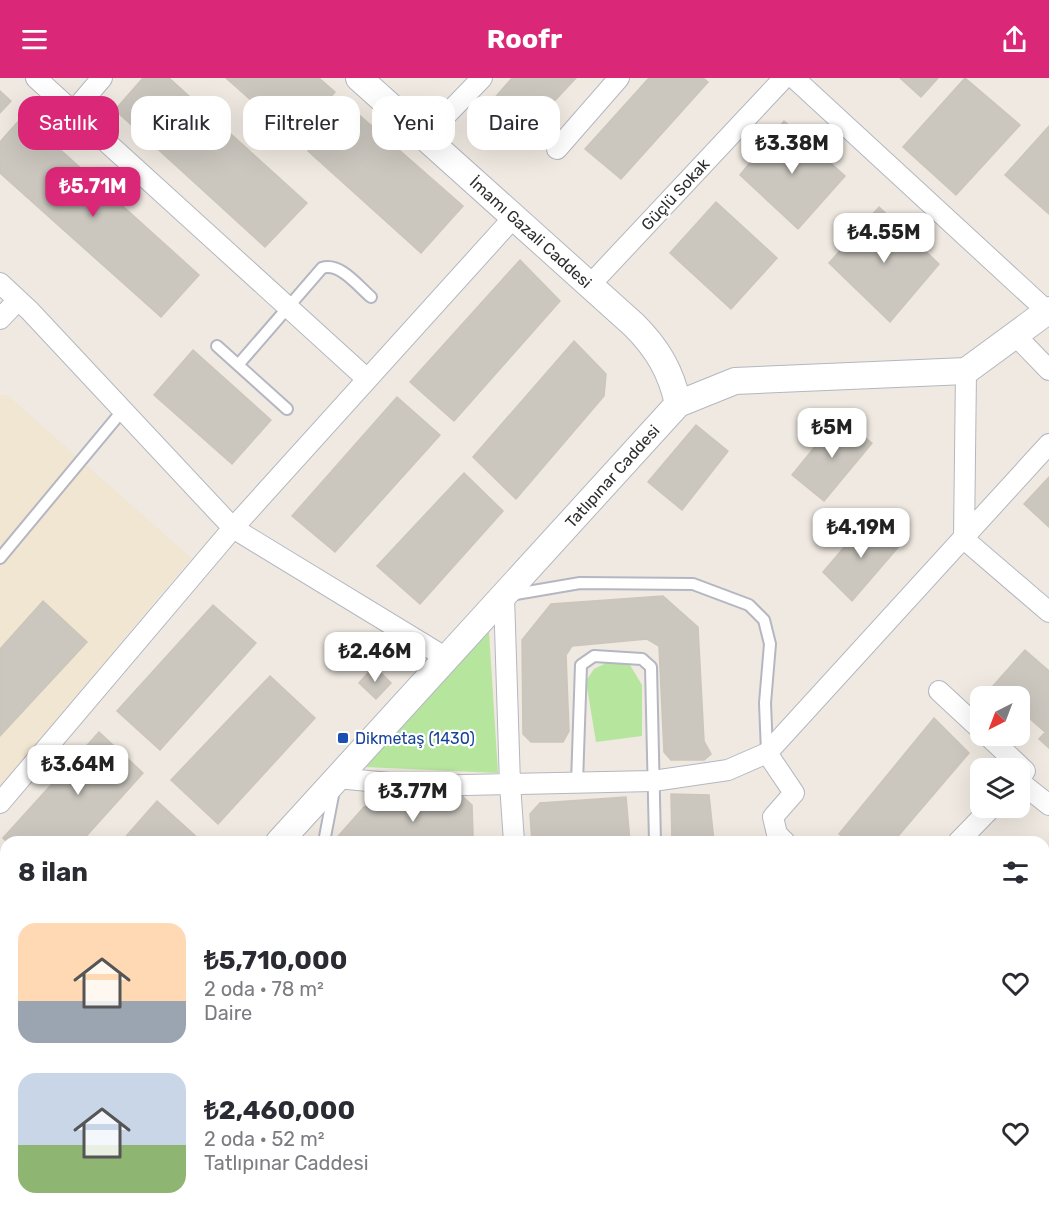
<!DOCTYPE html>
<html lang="tr">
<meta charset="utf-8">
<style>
:root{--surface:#fff;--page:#f2f2f3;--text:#2b2b33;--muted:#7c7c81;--accent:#db2777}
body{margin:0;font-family:Rubik,sans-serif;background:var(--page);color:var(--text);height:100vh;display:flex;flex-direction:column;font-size:22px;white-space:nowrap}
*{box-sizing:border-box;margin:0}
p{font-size:20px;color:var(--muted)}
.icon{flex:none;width:33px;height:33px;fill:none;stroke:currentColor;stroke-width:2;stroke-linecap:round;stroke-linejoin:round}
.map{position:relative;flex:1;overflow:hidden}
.sheet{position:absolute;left:0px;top:758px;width:1050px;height:386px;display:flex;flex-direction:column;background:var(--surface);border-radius:18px 18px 0 0;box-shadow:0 6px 24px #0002}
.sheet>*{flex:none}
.banner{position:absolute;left:18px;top:18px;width:600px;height:54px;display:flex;gap:12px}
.needle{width:39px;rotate:222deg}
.fabs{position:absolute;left:970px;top:608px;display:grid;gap:12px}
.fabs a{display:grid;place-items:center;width:60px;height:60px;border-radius:12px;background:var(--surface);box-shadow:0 6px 24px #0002;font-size:30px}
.price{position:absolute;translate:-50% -51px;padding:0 14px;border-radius:12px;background:#fff;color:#222;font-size:20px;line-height:39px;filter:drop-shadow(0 2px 3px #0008)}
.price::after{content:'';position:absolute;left:50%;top:36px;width:18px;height:14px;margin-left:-9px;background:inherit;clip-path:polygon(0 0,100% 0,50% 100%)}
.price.active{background:var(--accent);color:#fff}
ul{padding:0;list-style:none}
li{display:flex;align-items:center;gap:18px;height:150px;padding:0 18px}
li span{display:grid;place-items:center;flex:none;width:168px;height:120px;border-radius:18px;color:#555}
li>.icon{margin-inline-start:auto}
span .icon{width:72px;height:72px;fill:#fffc;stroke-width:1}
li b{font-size:26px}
h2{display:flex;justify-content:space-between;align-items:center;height:72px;padding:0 18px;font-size:26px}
.pill{padding:0 21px;border-radius:18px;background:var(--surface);box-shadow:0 6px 24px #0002;font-size:21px;line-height:54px}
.pill.active{background:var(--accent);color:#fff}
header{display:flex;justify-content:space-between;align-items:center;height:78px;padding:0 18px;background:var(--accent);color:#fff;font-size:27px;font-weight:700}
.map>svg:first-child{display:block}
.education{fill:#f0e6d1}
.green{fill:#b6e59e}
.pitch{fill:#c9ec9a}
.building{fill:#cbc7bf;stroke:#cbc5ba;stroke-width:1.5}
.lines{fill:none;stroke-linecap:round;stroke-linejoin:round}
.service-casing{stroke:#b4b7c1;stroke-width:14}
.minor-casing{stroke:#b4b7c1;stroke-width:22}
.tertiary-casing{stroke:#b4b7c1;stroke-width:28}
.service{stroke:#fff;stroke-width:10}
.minor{stroke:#fff;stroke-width:20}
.tertiary{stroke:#fff;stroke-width:26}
.transit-dot{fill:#1a4fb4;stroke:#fff;stroke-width:2}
.labels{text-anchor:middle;stroke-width:4.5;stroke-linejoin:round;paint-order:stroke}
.street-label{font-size:16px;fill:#2e2e2e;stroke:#fff}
.transit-label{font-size:16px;fill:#164399;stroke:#fff;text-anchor:start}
</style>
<header><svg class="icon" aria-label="menu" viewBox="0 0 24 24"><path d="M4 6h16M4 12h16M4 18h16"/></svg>Roofr<svg class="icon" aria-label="share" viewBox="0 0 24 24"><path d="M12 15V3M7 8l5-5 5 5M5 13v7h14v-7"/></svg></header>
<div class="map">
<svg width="1049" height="1142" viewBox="0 0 1049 1142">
<rect width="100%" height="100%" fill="#efe9e1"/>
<path class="education" d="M0,317H7L191,480L0,709Z"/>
<path class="green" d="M489,554L498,695L364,689Z
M612,582L630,587L642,607V658L596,664L586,603L594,591Z"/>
<path class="pitch" d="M1044,786L1049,787V1142H662L663,1137H1044Z"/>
<path class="building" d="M143,0H169L307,125L265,169L115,32Z
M226,0H319L335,14L294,60Z
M512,0H576L516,64L484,32Z
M649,0H703L708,4L621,101L585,71Z
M900,0H938L921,19Z
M965,0L1020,47L956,117L903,69Z
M0,13L11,23L0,35Z
M349,28L463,128L421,175L308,73Z
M23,38L199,197L161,239L0,95V64Z
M784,43L845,98L798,151L740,97Z
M1049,48V136L1005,97Z
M716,124L777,180L731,231L670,175Z
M879,129L939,186L890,244L829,185Z
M520,182L560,223L454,343L410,304Z
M574,263L606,296L604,318L516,421L473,379Z
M193,272L271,342L232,386L154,317Z
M397,319L440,357L335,474L292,438Z
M839,339L872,365L824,423L792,397Z
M696,347L728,373L682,432L648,404Z
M464,395L503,433L420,526L377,488Z
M1049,399V449L1024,426Z
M870,439L900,467L852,523L823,494Z
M663,518L698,549L704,663L711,676L704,682H671L664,674L659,568L647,561L572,568L566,577L569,653L563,664H531L523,656L522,562L551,526Z
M43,523L87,564L0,658V571Z
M213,527L256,565L160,672L117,633Z
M1025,572L1049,593V650L1045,654L1020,632V618H1004L993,608Z
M374,588L391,605L376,621L359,605Z
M270,598L315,640L218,746L171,702Z
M934,640L969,675L893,764H849L839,756Z
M1049,650V670L1039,661Z
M99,654L143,695L81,764H7L3,760Z
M671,716L709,717L714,764H672Z
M462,718L472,727L473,757L467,764H333L364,729Z
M626,719L630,764H532L530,736L540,725Z
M157,723L201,763L200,764H121Z
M0,951L6,956V1017L0,1011Z
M6,1135V1137H56L52,1142H0Z
M518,1137H554L549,1142H523Z"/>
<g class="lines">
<defs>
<path id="service" d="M217,268L287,331
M238,287L322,190C340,184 358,208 371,219
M0,480L123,332
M510,517L580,505L693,506L749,527L764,542L770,566L765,625L767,674
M577,705L581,587L594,578L642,581L651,589L655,764
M324,764L334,712
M0,924L6,929
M451,1137L452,1142"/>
<path id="minor" d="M36,0L367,301
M794,0L1047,233
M73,34L102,0
M425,59L482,0
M557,71L619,0
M0,205L30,233L233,450L448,581
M590,207L784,0
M0,241L18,222
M1015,257L1049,292
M966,293L964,461L1049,534
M504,518L510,706L514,764
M939,613L981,652
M987,657L1025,693L1020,699
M767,675L794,715L773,739L777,756L785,764
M337,700L421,708L653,703L728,692L767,675L1049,366
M1020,704L1049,727
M0,725L233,450L514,139
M958,764L992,729
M365,1137L366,1142
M483,1137L489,1142
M409,1142L414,1137
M617,1142L622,1137"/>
<path id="tertiary" d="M359,0L634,247C657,270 671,293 678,326
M279,764L678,326L735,303L966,293L1049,232
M0,835L6,841
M140,1137L143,1142
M166,1137L170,1142"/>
</defs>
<use href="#service" class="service-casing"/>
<use href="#minor" class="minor-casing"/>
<use href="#tertiary" class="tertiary-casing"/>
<use href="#service" class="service"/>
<use href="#minor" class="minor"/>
<use href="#tertiary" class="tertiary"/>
</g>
<rect class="transit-dot" x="337" y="654" width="12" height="12" rx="3"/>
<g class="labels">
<g class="street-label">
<text transform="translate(675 116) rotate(-47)" y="6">Güçlü Sokak</text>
<text transform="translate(531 154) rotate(42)" y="6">İmamı Gazali Caddesi</text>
<text transform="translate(612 398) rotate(-48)" y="6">Tatlıpınar Caddesi</text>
</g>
<g class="transit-label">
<text x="355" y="666">Dikmetaş (1430)</text>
</g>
</g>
</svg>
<div class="fabs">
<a><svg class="needle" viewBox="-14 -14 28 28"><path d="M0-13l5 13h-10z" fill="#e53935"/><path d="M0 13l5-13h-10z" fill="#7c7c81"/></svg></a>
<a><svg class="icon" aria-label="layers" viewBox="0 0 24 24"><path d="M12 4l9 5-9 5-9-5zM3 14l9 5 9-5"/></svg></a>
</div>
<b class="price" style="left:792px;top:97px">₺3.38M</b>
<b class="price active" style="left:93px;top:140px">₺5.71M</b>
<b class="price" style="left:884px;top:186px">₺4.55M</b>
<b class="price" style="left:832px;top:381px">₺5M</b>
<b class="price" style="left:861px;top:481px">₺4.19M</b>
<b class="price" style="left:375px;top:605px">₺2.46M</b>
<b class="price" style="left:78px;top:718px">₺3.64M</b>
<b class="price" style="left:413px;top:745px">₺3.77M</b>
<div class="banner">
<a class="pill active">Satılık</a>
<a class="pill">Kiralık</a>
<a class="pill">Filtreler</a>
<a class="pill">Yeni</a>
<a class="pill">Daire</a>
</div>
<section class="sheet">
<h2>8 ilan<svg class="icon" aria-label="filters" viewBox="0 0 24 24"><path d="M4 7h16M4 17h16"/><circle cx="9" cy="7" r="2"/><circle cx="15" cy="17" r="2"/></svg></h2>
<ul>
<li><span style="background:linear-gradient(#ffd9b3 65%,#9aa5b1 0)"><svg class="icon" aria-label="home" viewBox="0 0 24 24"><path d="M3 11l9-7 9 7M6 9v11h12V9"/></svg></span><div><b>₺5,710,000</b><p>2 oda · 78 m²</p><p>Daire</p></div><svg class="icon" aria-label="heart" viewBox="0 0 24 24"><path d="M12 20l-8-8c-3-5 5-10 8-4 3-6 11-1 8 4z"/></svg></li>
<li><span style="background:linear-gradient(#c9d6e8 60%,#8fb573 0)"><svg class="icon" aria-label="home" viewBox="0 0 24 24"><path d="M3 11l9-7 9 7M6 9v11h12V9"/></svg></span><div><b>₺2,460,000</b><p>2 oda · 52 m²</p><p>Tatlıpınar Caddesi</p></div><svg class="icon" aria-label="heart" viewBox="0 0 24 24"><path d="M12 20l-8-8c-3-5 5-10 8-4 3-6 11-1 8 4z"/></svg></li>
</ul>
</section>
</div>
